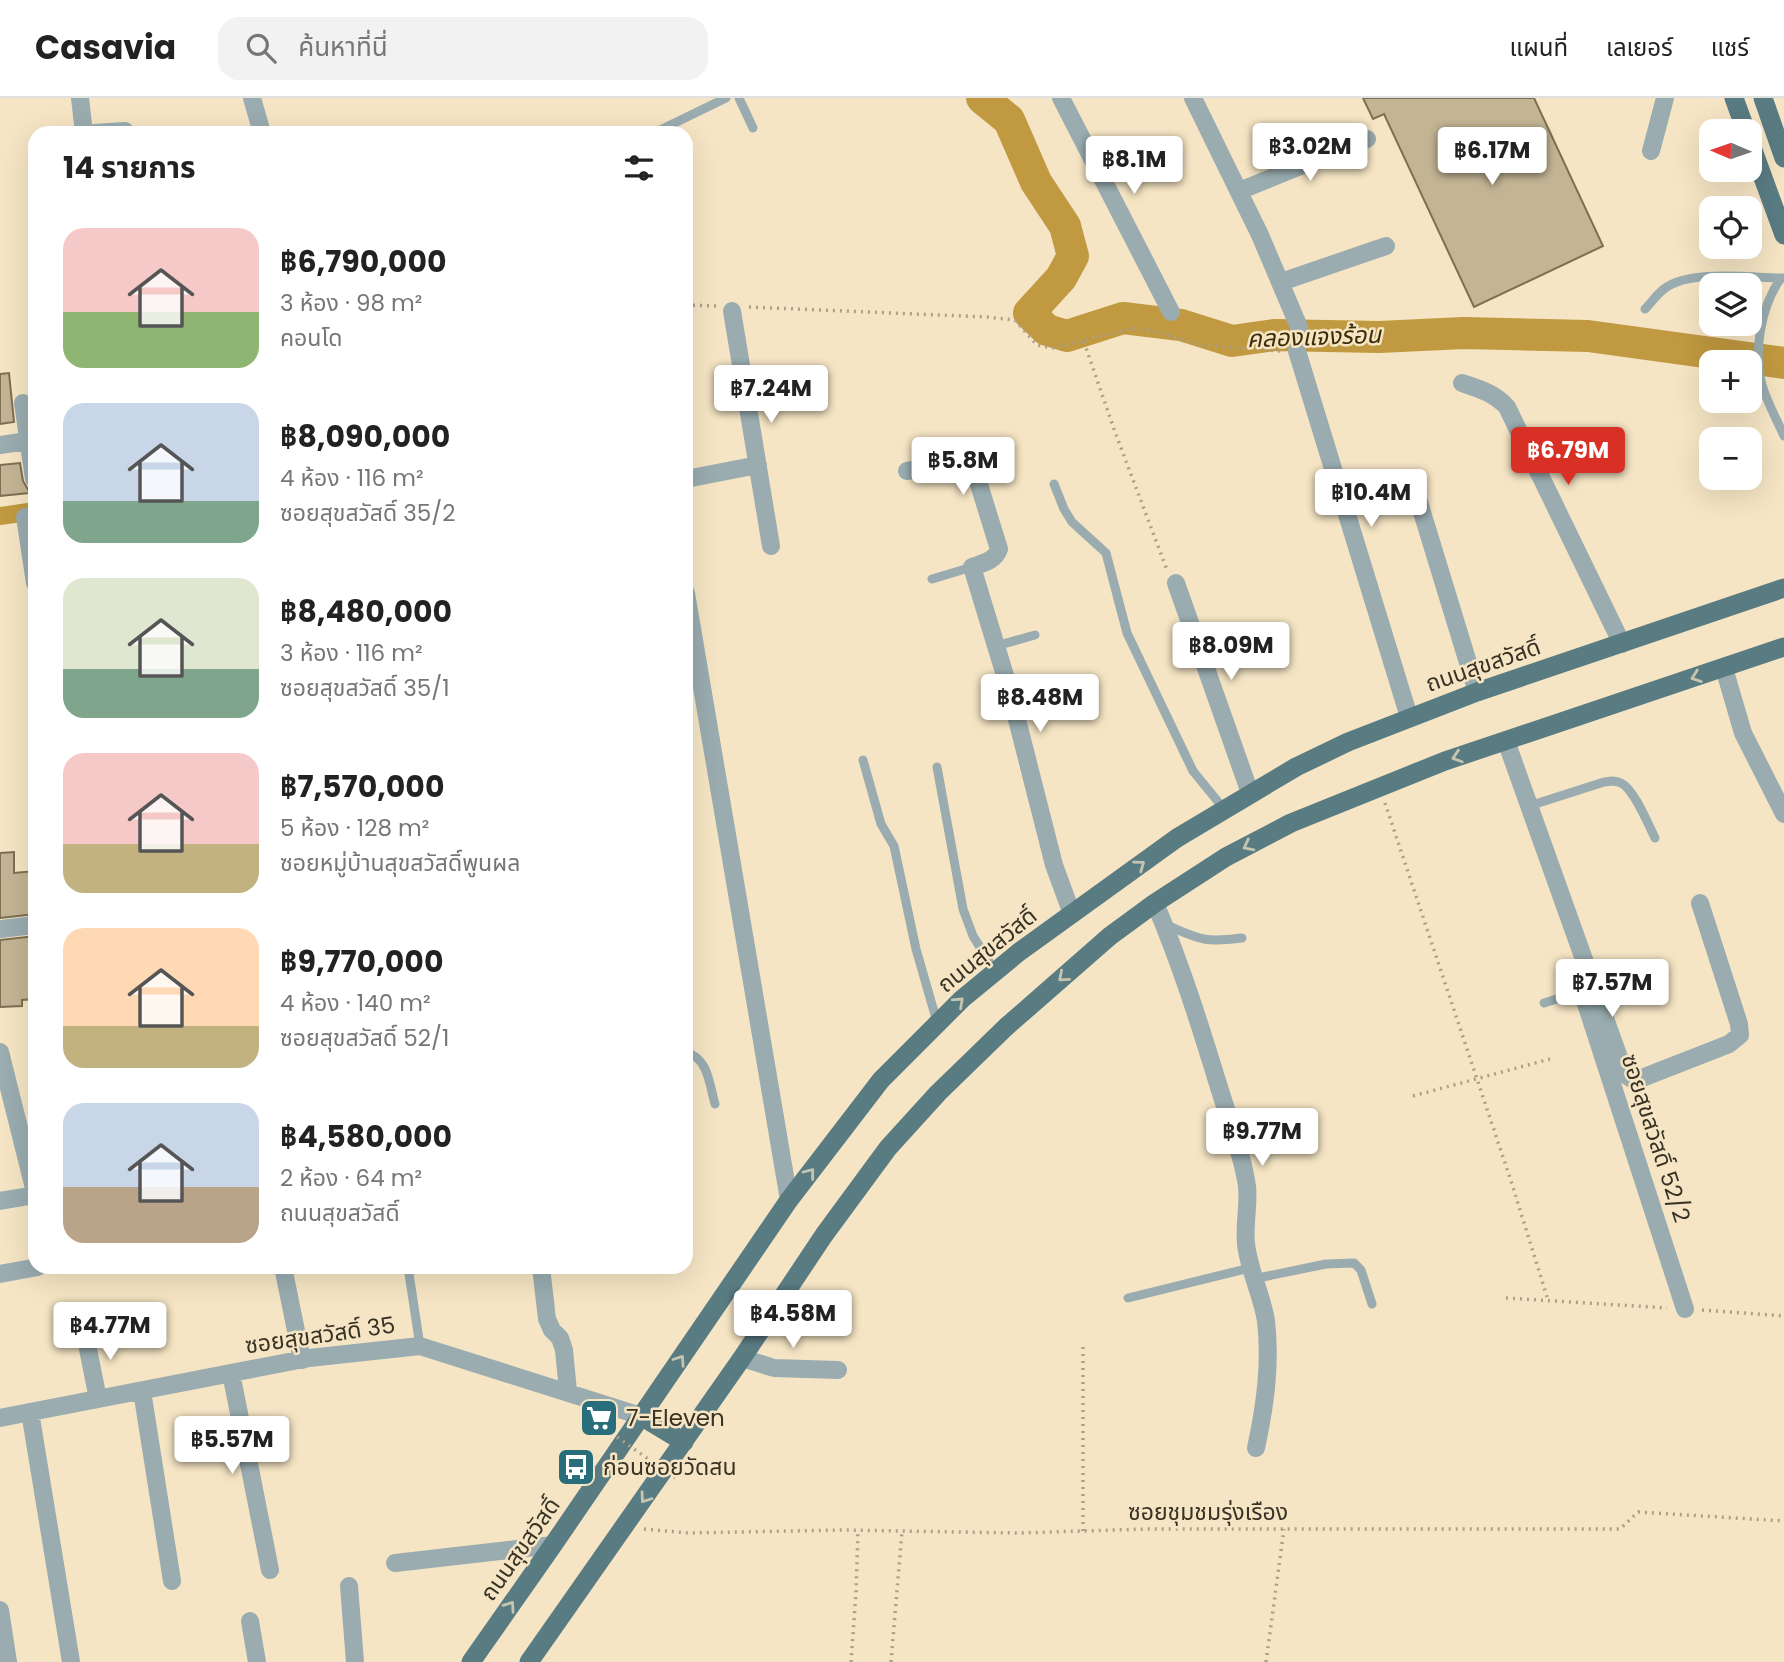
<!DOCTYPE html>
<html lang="th">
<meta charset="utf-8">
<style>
:root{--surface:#fff;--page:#f2f2f2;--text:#222;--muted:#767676;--line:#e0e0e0;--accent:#d93025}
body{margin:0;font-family:Poppins,"Noto Sans Thai",sans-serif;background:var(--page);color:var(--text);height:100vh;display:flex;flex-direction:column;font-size:26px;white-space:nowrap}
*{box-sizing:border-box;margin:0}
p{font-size:23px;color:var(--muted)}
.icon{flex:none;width:38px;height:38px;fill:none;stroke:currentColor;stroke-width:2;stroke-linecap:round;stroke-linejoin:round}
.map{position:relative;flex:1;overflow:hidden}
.panel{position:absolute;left:28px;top:28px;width:665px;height:1148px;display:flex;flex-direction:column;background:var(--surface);border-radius:21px;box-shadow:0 7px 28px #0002}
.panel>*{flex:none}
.needle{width:46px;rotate:272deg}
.tools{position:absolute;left:1699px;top:21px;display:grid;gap:14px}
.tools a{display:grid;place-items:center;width:63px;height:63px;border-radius:14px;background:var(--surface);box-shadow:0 7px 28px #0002;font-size:35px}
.price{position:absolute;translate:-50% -60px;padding:0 16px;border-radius:7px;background:#fff;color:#222;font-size:23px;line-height:46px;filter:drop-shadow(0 2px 4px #0008)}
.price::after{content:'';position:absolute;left:50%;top:42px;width:21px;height:16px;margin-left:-10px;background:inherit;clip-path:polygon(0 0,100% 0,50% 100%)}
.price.current{background:var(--accent);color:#fff}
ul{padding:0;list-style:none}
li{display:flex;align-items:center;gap:21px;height:175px;padding:0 35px}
li span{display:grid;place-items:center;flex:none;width:196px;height:140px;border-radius:21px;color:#555}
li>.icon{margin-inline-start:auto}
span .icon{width:84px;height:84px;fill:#fffc;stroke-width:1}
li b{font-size:30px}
h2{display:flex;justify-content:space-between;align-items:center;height:84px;padding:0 35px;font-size:30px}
header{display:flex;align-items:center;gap:42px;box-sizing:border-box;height:98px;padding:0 35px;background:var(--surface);border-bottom:2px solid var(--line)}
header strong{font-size:33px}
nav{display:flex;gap:38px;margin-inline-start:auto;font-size:24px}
.search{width:490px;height:63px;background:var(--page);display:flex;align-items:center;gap:18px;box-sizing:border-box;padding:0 24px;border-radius:21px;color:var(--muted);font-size:26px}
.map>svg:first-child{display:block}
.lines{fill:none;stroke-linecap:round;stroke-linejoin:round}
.canal{stroke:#c09940;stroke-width:18}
.river{stroke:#c09940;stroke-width:32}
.building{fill:#c3b494;stroke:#7d6f51;stroke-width:2}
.path{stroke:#ab9f86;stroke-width:3.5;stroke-dasharray:2 5;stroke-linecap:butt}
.service{stroke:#9aacb0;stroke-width:9}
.minor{stroke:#9aacb0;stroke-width:18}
.primary{stroke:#597b82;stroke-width:19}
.path-bridge{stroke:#ab9f86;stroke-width:3.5;stroke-dasharray:2 5;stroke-linecap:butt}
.oneway{stroke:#c6c5b0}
.labels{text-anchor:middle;stroke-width:5;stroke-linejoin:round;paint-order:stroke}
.street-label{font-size:23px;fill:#383225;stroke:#f5e5c4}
.poi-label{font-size:23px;fill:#383225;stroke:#f5e5c4;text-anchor:start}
.water-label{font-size:24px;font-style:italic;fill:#3c2c04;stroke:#f5e5c4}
</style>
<header>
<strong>Casavia</strong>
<div class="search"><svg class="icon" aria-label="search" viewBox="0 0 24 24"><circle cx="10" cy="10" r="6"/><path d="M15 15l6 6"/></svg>ค้นหาที่นี่</div>
<nav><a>แผนที่</a><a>เลเยอร์</a><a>แชร์</a></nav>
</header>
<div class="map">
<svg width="1784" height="1564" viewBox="0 0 1784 1564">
<rect width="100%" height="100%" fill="#f5e5c4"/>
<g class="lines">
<path class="canal" d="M0,418L35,413"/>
<path class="river" d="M982,0L1009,22L1036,84L1065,128L1073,158L1061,180L1029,215L1047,232L1067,238L1123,220L1181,227L1232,243L1274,237L1379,239L1464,235L1588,238L1784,265"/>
</g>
<path class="building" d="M1363,0H1534L1603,148L1474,209L1384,16L1373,21Z
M9,275L14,324L0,326V276Z
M20,365L23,383L30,395L0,398V367Z
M14,754V775L35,773V816L0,820V755Z
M35,838V901L22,902V908L0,909V842Z"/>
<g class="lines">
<path class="path" d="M686,207L717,208
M749,209L987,219L1015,222L1037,247L1052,250L1134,230L1145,231L1202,247L1281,253
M1084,244L1115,334L1167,472
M1385,705L1511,1083L1548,1202
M1413,998L1550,961
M1506,1200L1667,1210
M1702,1212L1784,1218
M644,1431L688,1435L844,1432L1018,1435L1147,1431H1620L1638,1414L1784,1423
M1083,1433V1249
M851,1564L856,1495L858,1433
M891,1564L902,1433
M1266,1564L1284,1431"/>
<path class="service" d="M739,0L753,30
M654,35L726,0
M1781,180C1761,208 1753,253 1762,287C1767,304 1777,322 1784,338
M1645,211C1651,205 1657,196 1664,191C1689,171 1752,180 1783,180
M1054,386L1064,411L1072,424L1106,455L1127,535L1193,673L1224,711
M932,481L972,469
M996,548L1035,537
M863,662L881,726L894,748L916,851L937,924
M937,669L963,811L973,838L995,873
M1529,708L1604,684C1610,683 1615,682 1621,685C1634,691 1648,726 1655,740
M1164,826C1200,841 1202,845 1242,840
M1544,905L1582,893
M686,954C709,961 709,986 715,1006
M408,1169L420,1248
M1253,1181L1326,1166L1354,1165L1361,1172L1372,1206
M1128,1200L1250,1170"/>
<path class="minor" d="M80,0L84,35
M252,0L262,35
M1061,0L1171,214
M1193,0L1260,137L1299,229
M94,35L125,33
M1651,53L1665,0
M1239,93L1367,41
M1281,184L1386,148
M732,213L771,448
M1297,253L1409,619
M1462,285C1480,291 1494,295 1507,309L1622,546
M23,305L34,381
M0,347L27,343
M907,373L963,364L973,370L977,380L999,451C995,463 983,465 972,469L1010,594L1054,767L1072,816
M686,381L758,367
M1414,388L1477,594
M25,419L35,485
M1176,485L1250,695
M686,495L789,1102
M1724,570L1743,635L1784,716
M1506,643L1621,965L1626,977L1632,981L1642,980L1729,946L1740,937L1739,926L1700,805
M1155,805C1180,864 1199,924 1218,986C1228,1019 1242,1054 1247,1088C1249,1108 1244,1126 1246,1146C1249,1173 1262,1197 1266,1223C1271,1266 1265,1308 1256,1350
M0,831L35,827
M1577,878L1685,1211
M0,954L35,1094
M0,1103L35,1097
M283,1169L302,1262
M541,1169L547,1221L552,1232L560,1240L564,1252L568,1293
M0,1176L38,1169
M85,1236L98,1301
M742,1260L774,1270L838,1272
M231,1275L270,1472
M142,1293L172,1483
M30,1314L71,1564
M0,1320L309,1260L420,1248L641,1318
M395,1465L553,1447
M349,1488L355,1564
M0,1512L8,1564
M250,1523L257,1564"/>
<path class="primary" d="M1734,0L1746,33
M1763,0L1784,60
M1750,44L1784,137
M641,1318L684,1344
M471,1564L553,1447L789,1102L881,982L962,901L1019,854L1177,740L1296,669L1348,644L1477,594L1784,490
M529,1564L742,1260L824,1137L888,1050L938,995L1006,929L1110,838L1155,805L1226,759L1291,725L1445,663L1784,549"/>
<path class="path-bridge" d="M600,1327L675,1380"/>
</g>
<defs><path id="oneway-chevron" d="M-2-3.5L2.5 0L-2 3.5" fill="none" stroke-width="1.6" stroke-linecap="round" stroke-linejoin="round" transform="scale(1.75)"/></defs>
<g class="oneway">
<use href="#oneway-chevron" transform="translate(1696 579) rotate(161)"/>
<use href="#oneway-chevron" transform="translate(1457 659) rotate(162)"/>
<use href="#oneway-chevron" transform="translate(1248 748) rotate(153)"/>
<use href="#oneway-chevron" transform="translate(1140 767) rotate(-36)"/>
<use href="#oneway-chevron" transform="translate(1063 879) rotate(139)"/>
<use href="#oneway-chevron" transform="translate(959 904) rotate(-43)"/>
<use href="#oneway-chevron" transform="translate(810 1075) rotate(-52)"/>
<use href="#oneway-chevron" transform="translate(680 1262) rotate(-56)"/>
<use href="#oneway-chevron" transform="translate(645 1400) rotate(125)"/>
<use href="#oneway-chevron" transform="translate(510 1508) rotate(-55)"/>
</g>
<defs>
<symbol id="supermarket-square" viewBox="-11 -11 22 22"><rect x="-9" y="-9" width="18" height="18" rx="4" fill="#286f7b" stroke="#f5e5c4"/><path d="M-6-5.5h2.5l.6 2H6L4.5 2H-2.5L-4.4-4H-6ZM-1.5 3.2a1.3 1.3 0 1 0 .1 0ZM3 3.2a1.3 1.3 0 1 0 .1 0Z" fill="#fff"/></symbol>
<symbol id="bus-square" viewBox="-11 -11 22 22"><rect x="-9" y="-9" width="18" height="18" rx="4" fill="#286f7b" stroke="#f5e5c4"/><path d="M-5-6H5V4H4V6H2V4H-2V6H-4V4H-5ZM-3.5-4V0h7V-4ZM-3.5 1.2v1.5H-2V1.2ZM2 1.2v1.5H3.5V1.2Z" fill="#fff"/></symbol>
</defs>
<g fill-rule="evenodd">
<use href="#supermarket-square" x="577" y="1298" width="44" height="44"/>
<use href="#bus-square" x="554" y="1347" width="44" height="44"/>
</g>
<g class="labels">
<g class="street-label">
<text transform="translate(1483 567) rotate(-19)" y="8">ถนนสุขสวัสดิ์</text>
<text transform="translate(987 852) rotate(-39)" y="8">ถนนสุขสวัสดิ์</text>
<text transform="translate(1656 1040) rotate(72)" y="8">ซอยสุขสวัสดิ์ 52/2</text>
<text transform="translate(320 1237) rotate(-8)" y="8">ซอยสุขสวัสดิ์ 35</text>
<text x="1208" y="1422">ซอยชุมชมรุ่งเรือง</text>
<text transform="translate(520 1451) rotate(-55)" y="8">ถนนสุขสวัสดิ์</text>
</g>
<g class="poi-label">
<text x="626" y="1328">7-Eleven</text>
<text x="603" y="1377">ก่อนซอยวัดสน</text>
</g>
<g class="water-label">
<text transform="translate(1314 239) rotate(-2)" y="8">คลองแจงร้อน</text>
</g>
</g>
</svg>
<div class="tools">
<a><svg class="needle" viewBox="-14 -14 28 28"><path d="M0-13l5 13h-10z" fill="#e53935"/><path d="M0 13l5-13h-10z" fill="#767676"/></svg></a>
<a><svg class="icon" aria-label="locate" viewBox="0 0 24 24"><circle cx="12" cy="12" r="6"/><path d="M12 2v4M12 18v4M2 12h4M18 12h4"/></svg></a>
<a><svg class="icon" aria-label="layers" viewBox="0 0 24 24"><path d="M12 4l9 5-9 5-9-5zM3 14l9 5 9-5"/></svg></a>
<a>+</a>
<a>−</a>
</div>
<b class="price" style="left:1310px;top:85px">฿3.02M</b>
<b class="price" style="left:1492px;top:89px">฿6.17M</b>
<b class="price" style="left:1134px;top:98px">฿8.1M</b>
<b class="price" style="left:771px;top:327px">฿7.24M</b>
<b class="price current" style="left:1568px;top:389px">฿6.79M</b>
<b class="price" style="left:963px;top:399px">฿5.8M</b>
<b class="price" style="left:1371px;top:431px">฿10.4M</b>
<b class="price" style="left:1231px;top:584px">฿8.09M</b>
<b class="price" style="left:1040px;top:636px">฿8.48M</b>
<b class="price" style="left:1612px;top:921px">฿7.57M</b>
<b class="price" style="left:1262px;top:1070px">฿9.77M</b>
<b class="price" style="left:793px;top:1252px">฿4.58M</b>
<b class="price" style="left:110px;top:1264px">฿4.77M</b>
<b class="price" style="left:232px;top:1378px">฿5.57M</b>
<section class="panel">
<h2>14 รายการ<svg class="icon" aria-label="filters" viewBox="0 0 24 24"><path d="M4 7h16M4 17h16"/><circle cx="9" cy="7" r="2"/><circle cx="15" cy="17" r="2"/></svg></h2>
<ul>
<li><span style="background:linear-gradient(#f6c9c9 60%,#8fb573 0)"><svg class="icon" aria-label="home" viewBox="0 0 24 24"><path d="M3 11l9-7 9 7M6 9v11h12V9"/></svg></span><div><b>฿6,790,000</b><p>3 ห้อง · 98 m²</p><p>คอนโด</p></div></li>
<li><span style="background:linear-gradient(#c9d6e8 70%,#7fa58c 0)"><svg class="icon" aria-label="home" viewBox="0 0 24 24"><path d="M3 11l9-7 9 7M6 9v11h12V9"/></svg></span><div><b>฿8,090,000</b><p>4 ห้อง · 116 m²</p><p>ซอยสุขสวัสดิ์ 35/2</p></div></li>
<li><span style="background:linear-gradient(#dfe7d0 65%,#7fa58c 0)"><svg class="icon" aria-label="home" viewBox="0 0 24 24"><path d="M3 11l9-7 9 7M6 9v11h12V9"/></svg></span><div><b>฿8,480,000</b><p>3 ห้อง · 116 m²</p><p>ซอยสุขสวัสดิ์ 35/1</p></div></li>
<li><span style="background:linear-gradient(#f6c9c9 65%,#c2b280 0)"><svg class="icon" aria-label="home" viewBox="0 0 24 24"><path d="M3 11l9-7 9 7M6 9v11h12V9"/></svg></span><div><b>฿7,570,000</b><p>5 ห้อง · 128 m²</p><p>ซอยหมู่บ้านสุขสวัสดิ์พูนผล</p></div></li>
<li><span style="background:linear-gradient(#ffd9b3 70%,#c2b280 0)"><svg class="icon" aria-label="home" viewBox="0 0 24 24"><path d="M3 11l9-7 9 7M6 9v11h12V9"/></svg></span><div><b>฿9,770,000</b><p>4 ห้อง · 140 m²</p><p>ซอยสุขสวัสดิ์ 52/1</p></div></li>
<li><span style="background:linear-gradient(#c9d6e8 60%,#b9a48a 0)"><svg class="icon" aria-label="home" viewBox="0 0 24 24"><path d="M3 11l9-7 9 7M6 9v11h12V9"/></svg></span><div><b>฿4,580,000</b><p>2 ห้อง · 64 m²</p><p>ถนนสุขสวัสดิ์</p></div></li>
</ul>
</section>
</div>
